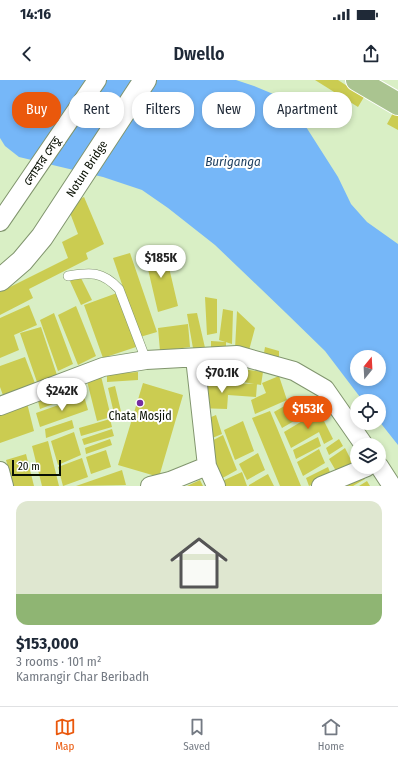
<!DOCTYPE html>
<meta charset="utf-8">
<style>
:root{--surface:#fff;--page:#f6f6f7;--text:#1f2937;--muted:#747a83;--line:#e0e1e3;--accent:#ea580c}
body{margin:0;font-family:"Fira Sans Condensed","Noto Sans Bengali",sans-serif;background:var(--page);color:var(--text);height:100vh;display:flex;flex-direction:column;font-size:15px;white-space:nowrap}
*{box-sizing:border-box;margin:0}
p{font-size:13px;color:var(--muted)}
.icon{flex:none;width:22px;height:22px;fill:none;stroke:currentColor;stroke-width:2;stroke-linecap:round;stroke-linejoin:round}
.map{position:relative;height:406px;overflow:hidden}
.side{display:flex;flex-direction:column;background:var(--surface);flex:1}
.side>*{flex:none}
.top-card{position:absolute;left:12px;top:12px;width:374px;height:36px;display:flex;gap:8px}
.needle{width:26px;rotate:18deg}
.tools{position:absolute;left:350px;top:270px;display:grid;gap:8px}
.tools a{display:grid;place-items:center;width:36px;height:36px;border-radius:50%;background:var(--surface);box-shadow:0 2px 6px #0003;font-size:20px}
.scale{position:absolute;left:12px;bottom:10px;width:49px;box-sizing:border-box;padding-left:4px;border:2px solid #091003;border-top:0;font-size:11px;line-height:14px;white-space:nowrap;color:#091003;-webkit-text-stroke:3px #fff;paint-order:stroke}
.price{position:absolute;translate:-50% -34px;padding:0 9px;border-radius:14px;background:#fff;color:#222;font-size:13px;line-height:26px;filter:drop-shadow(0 1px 2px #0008)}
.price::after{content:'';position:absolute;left:50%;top:24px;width:12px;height:9px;margin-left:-6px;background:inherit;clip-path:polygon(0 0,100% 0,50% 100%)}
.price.on{background:var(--accent);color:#fff}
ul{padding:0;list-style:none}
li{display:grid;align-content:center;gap:8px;height:212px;padding:0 16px}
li+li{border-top:1px solid var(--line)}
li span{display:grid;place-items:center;height:124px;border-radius:12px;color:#555}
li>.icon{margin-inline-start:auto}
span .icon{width:72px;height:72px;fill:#fffc;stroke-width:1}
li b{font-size:17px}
.tag{padding:0 14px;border-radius:16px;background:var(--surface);box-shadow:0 2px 6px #0003;font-size:14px;line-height:36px}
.tag.on{background:var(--accent);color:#fff}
.status{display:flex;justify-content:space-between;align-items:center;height:28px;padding:0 20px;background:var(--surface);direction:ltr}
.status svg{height:11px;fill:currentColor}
header{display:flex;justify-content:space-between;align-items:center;height:52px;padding:0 16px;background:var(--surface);font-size:18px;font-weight:600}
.tabs{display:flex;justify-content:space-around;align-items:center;height:56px;border-top:1px solid var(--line);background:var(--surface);font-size:11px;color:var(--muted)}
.tabs a{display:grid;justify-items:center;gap:2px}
.tabs .on{color:var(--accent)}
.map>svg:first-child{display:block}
.water{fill:#76b7f8;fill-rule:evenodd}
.building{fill:#cbcc51}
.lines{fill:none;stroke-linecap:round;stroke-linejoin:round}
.service-casing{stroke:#81956e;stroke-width:10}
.minor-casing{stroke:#81956e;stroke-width:20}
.tertiary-casing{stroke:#81956e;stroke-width:24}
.trunk-casing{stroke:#fff;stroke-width:24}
.service{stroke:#fff;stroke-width:9}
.minor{stroke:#fff;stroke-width:18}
.tertiary{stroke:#fff;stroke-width:22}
.trunk{stroke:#aac490;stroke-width:22}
.poi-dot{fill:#752da0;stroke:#fff;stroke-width:1.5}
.labels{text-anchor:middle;stroke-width:4;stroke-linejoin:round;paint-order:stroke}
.street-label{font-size:12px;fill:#091003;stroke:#fff}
.poi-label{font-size:12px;fill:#091003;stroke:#fff}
.water-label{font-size:13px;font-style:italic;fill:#1d3e5f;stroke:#fff}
</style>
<div class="status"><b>14:16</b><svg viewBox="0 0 49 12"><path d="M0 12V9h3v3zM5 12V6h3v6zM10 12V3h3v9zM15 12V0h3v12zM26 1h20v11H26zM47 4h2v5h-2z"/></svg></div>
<header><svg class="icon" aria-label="back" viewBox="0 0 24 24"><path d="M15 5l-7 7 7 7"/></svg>Dwello<svg class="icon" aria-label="share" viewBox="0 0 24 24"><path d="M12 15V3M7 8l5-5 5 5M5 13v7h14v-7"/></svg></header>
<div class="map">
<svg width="398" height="406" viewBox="0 0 398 406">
<rect width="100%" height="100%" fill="#d9efc5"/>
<path class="water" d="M0,0H236L254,6L278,16L301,39L338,97L351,124L367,142L398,164V365L379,341V321H363L325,271L286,233L215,165L168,128L142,110L103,97L19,77L5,66L0,58ZM357,277H379V299H357Z"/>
<path class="building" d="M315,0H338L364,17L358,27Z
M393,33L398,36V50L387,44Z
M84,117L104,164L86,173L88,179L29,209L33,218L0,235V212L68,178L62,162L78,154L67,125Z
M164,166L178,226L158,232L144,172Z
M130,173L157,252L140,257L113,178Z
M80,196L92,220L81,225L70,201Z
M117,213L136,267L103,278L84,225Z
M205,217L217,219V253L207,255Z
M29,225L37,245L14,255L19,270L0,278V238Z
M76,226L96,276L78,285L58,235Z
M223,229L233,231L232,264L219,260Z
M237,231L255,248L248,274L235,269Z
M54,233L73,284L58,291L40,240Z
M197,233L206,272L194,274L187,234Z
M188,244L190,267L160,271L158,248Z
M41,247L57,295L37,302L20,253Z
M211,261L226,262V272L211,271Z
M265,267L279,271V283L263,279Z
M25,277L36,306L4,318L0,307V286Z
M197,282L263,292L261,305L195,294Z
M138,292V300L107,302V294Z
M101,296L111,337L97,341L87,301Z
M279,296L287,320L255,334L251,320L266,313L262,303Z
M79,302L82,313L40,329L37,317Z
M200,302L257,304L256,317L228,315L227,329L197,328Z
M143,303L183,315L159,397L118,385Z
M115,306L123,340L116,342L108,308Z
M84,316L88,330L40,347L36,333Z
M300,317L308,333L282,348L274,332Z
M26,319L34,351L0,363V329Z
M270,331L301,406H280L252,338Z
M319,331L333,359L324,364L319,352L291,368L284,352Z
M216,335L222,354L205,361L199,342Z
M110,339L112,347L81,356L79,348Z
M72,340L74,348L46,358L45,349Z
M243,341L254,371L235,380L224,350Z
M112,349L114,356L84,365L82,359Z
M74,352L81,375L58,385L51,361Z
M223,355L237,390L219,400L204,365Z
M318,357L321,366L296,379L293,370Z
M110,359L112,365L86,374L85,368Z
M339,359L343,366L329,375L326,368Z
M48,361L59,406H42L32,366Z
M345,368L354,386L339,396L329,379Z
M319,369L325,383L303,396L297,382Z
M106,370L111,387L91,394L86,377Z
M258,373L265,390L247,400L239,384Z
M26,374L34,406H13L6,380Z
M82,378L88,397L63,406L58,387Z
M328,387L331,395L309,406L306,398Z
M360,389L365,399L353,406H348L344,398Z
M122,390L126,405L76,406Z
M242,392L247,406H222L220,402Z
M268,394L274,406H249V405Z
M200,400L203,406H187Z
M367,401L370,406H359Z"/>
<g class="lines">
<defs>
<path id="service" d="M68,196C90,192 102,191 119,209L146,280"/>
<path id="minor" d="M0,142L97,0
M195,278L207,386L216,406
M0,326L103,287L146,280L237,275L294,291L325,309L364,365
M379,386L392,406
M0,391L4,406
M150,406L170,401L207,386
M321,406L367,387"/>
<g id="tertiary">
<path id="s1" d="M0,200L22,181L42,157L145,0"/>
</g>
<path id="trunk" d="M357,0L398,24"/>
</defs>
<use href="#service" class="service-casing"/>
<use href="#minor" class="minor-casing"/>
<use href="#tertiary" class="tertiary-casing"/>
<use href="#trunk" class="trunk-casing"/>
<use href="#service" class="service"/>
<use href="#minor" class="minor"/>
<use href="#tertiary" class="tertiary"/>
<use href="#trunk" class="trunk"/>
</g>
<circle class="poi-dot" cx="140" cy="323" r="4"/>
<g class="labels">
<g class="street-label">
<text transform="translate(42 81) rotate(-56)" y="4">লোহার সেতু</text>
<text dy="4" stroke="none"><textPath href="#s1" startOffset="142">Notun Bridge</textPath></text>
</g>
<g class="poi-label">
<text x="140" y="340">Chata Mosjid</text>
</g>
<g class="water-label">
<text x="233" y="86">Buriganga</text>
</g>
</g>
</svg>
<div class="tools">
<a><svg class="needle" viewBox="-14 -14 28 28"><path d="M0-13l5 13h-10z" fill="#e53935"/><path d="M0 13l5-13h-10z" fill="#747a83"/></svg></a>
<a><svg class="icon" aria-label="locate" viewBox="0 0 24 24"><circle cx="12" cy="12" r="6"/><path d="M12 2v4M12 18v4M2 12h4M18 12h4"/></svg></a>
<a><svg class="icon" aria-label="layers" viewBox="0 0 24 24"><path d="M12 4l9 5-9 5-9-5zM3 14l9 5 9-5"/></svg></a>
</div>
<div class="scale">20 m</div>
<b class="price" style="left:161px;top:199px">$185K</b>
<b class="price" style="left:222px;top:314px">$70.1K</b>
<b class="price" style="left:62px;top:332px">$242K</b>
<b class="price on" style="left:308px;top:350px">$153K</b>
<div class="top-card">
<a class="tag on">Buy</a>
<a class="tag">Rent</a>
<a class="tag">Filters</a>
<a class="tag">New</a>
<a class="tag">Apartment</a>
</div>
</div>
<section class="side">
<ul>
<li><span style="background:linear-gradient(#dfe7d0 75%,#8fb573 0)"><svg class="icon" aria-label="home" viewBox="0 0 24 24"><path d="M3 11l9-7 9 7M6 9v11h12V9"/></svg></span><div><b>$153,000</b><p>3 rooms · 101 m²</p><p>Kamrangir Char Beribadh</p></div></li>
</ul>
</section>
<nav class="tabs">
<a class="on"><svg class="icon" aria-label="map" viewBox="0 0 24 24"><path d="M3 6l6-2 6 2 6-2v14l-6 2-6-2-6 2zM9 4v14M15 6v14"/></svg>Map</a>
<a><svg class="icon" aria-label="saved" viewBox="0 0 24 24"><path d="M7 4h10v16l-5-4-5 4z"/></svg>Saved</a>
<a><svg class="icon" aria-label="home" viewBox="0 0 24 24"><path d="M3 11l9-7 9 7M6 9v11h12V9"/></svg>Home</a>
</nav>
